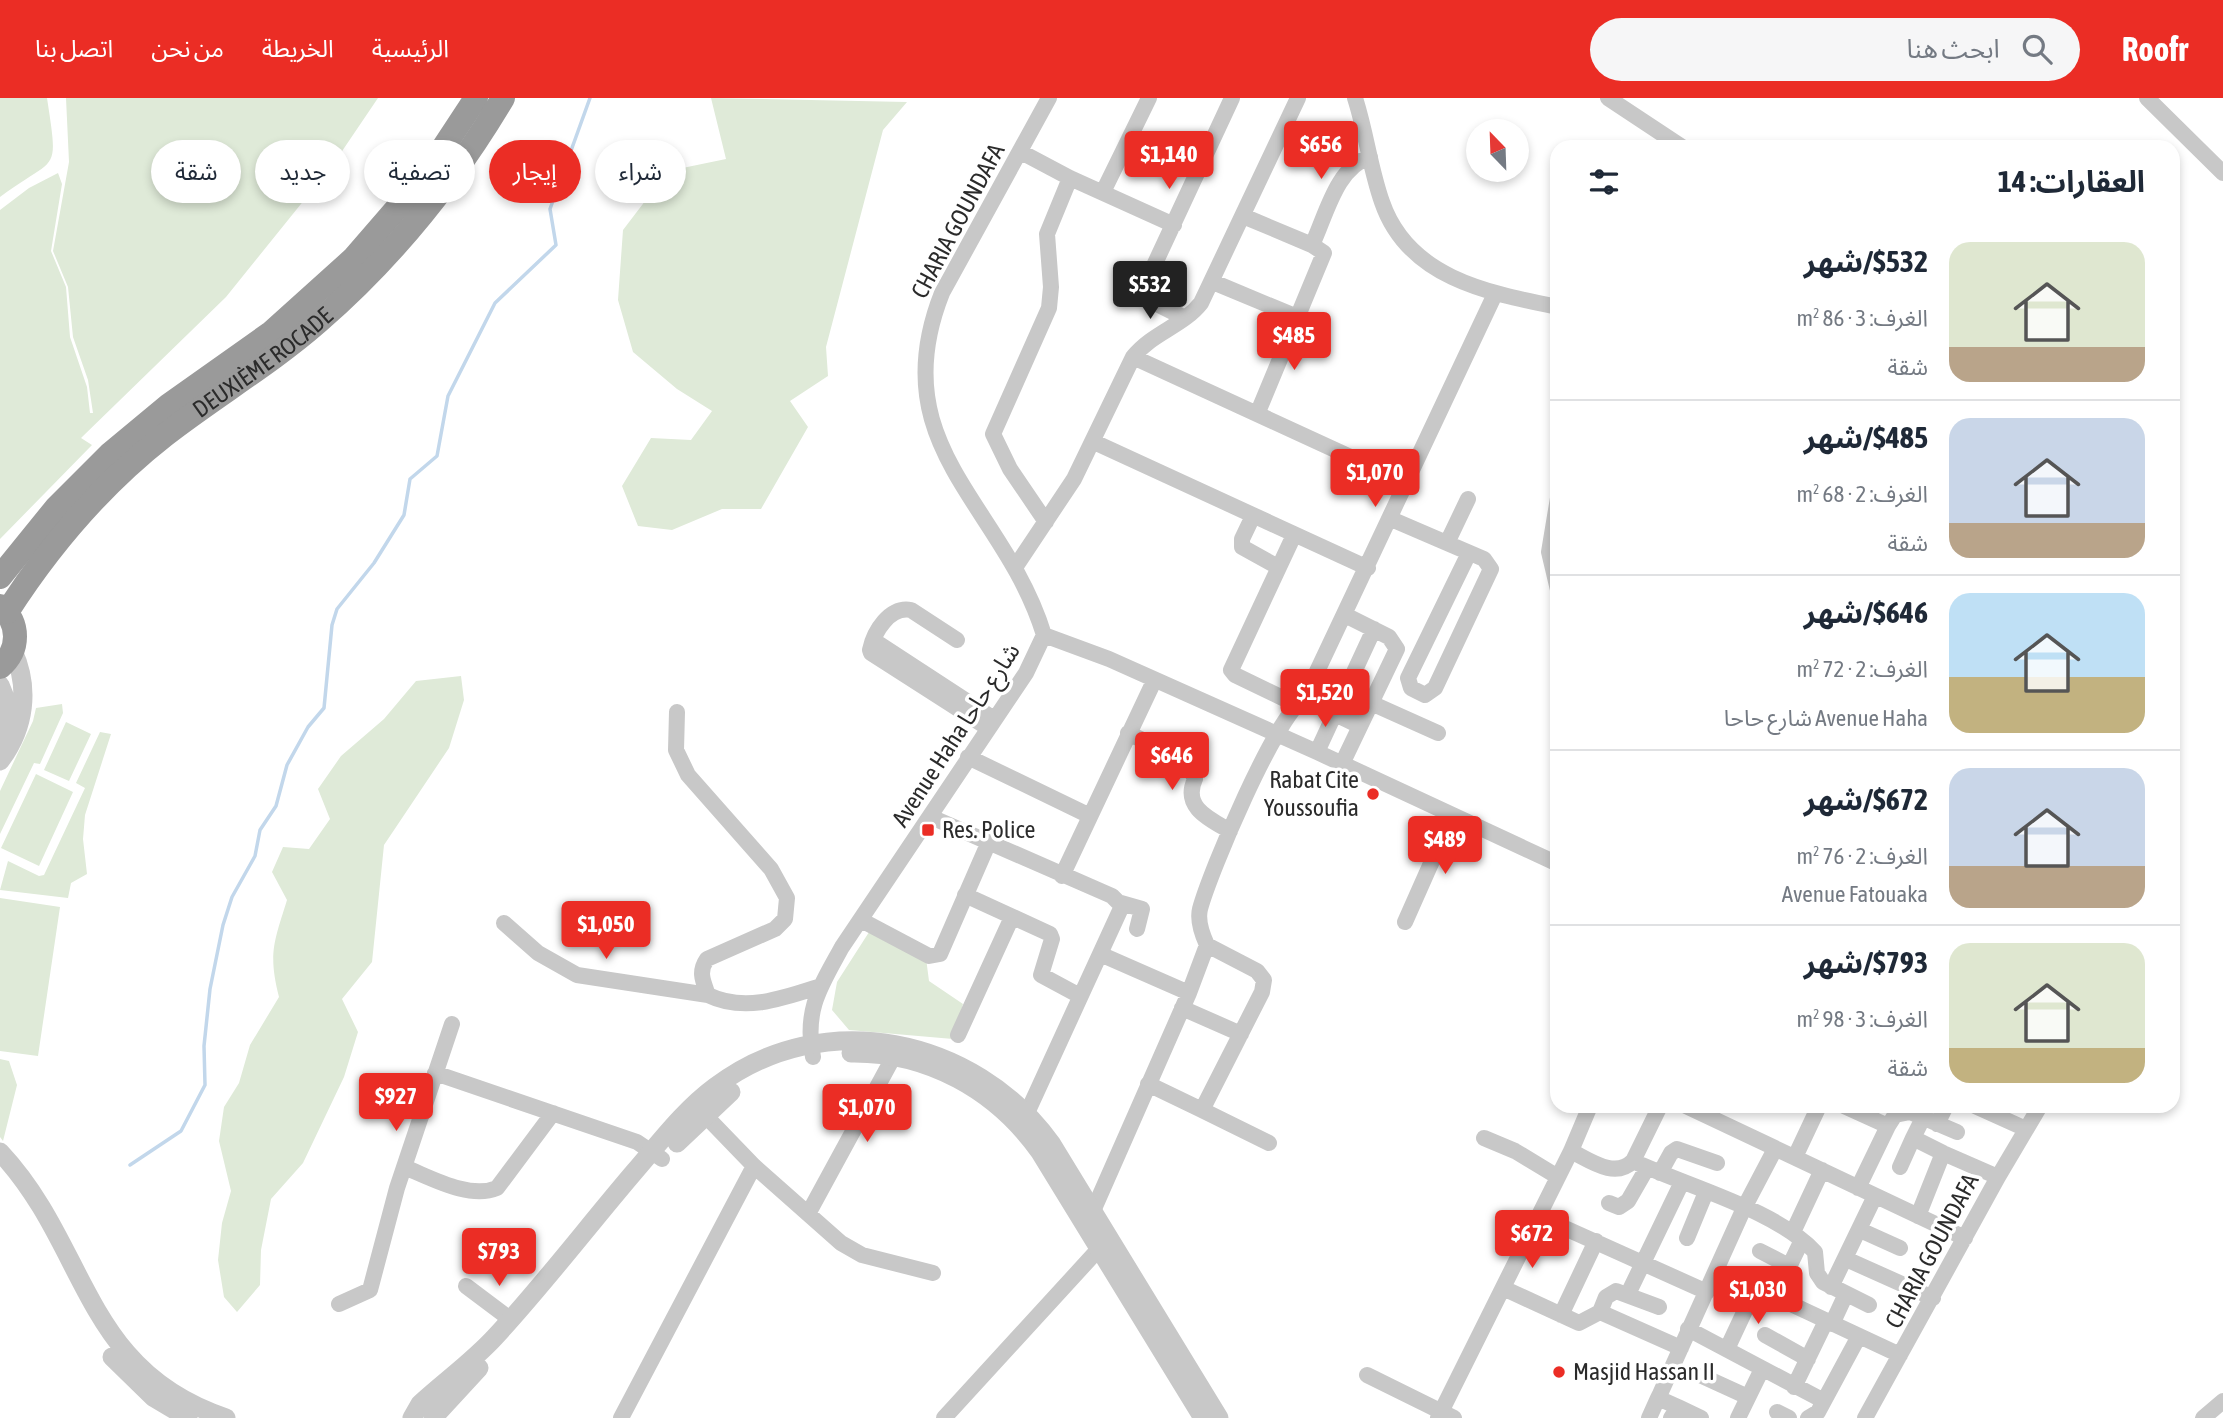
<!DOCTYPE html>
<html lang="ar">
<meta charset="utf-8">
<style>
:root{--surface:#fff;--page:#f6f6f7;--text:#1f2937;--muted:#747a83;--line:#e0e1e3;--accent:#eb2d25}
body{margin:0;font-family:"Asap Condensed","Noto Sans Arabic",sans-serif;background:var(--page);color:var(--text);direction:rtl;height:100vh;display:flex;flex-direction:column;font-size:26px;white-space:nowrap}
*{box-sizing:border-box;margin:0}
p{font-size:23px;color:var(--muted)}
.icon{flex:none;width:38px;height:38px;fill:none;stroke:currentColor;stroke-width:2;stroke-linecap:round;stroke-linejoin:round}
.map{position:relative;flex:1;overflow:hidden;direction:ltr}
.details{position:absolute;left:1550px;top:42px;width:630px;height:973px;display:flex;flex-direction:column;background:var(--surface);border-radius:21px;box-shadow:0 4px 10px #0003;direction:rtl}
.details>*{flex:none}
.guide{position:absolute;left:21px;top:42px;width:665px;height:63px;direction:rtl;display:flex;gap:14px}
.needle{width:46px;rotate:337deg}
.fabs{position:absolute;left:1466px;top:21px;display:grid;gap:14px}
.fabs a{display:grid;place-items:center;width:63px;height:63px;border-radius:50%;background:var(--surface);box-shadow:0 4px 10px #0003;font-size:35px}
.price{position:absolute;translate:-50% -60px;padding:0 16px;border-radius:7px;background:var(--accent);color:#fff;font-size:23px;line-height:46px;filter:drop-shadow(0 2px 4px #0008)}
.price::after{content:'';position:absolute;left:50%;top:42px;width:21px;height:16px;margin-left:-10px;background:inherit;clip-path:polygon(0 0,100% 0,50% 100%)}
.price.current{background:#222;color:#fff}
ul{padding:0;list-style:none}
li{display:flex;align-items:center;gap:21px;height:175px;padding:0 35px}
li+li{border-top:2px solid var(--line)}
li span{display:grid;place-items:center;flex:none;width:196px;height:140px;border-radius:21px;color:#555}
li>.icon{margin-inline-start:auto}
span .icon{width:84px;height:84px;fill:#fffc;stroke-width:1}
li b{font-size:30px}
h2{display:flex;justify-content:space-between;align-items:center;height:84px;padding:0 35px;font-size:30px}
.tag{padding:0 24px;border-radius:32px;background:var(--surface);box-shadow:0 4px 10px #0003;font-size:24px;line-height:63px}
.tag.current{background:var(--accent);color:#fff}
header{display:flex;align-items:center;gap:42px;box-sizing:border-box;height:98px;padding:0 35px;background:var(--accent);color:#fff}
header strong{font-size:33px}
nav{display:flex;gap:38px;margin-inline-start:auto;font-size:24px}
.search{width:490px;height:63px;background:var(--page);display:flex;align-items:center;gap:18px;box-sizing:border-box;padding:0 24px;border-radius:38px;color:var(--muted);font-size:26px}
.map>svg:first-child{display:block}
.green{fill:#dfead8}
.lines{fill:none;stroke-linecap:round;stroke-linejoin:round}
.stream{stroke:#c2d7eb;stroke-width:3.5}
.minor{stroke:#c8c8c8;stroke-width:16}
.tertiary{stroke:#c8c8c8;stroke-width:19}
.trunk{stroke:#9a9a9a;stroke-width:24}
.poi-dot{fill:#eb2d25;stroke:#fff;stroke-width:2.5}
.labels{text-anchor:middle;stroke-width:7;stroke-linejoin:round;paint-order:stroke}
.street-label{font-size:24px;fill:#2b2b2b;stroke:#fff}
.poi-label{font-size:24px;fill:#2b2b2b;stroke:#fff;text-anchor:start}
</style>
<header>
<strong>Roofr</strong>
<div class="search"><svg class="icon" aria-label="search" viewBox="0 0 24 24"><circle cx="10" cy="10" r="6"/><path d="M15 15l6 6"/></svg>ابحث هنا</div>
<nav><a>الرئيسية</a><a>الخريطة</a><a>من نحن</a><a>اتصل بنا</a></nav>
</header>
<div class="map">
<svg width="2223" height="1320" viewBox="0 0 2223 1320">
<rect width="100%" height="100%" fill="#fff"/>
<path class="green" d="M0,0H47C59,79 57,56 0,99Z
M66,0H378L334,65L226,199L81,340L92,347L0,441V112L29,90L58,75L62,86L51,153L66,189L70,239L87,289L90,315H93L88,282L73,239L68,189L53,153L69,64Z
M711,0L907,4L883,32L826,249L828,278L790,303L808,329L761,411H722L672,432L638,428L622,388L651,340L691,342L712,313L677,291L633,254L618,202L623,132L668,73L726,61Z
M461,578L464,602L449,650L384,747L372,864L342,901L358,934L344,979L303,1065L271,1101L261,1152L260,1187L237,1214L224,1199L218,1162L222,1125L231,1093L219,1043L224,1009L239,985L250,947L279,899C268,856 274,844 287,802L272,774L283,749L309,751L330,721L318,691L341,658L384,621L416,583Z
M62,606L63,615L40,666L34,665L0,736V693L33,623L36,610Z
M66,624L91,636L69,683L44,672Z
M100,634L111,636L85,717L83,741L87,776L71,785L68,800L0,792L8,763L39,778L44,777L85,690L76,685Z
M36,676L73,694L39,768L1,750Z
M0,800L60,809L38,958L0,953Z
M871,831L926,860L929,883L963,906L953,941L849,932L832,912L837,884Z
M0,961L9,963L17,987L3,1043L0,1039Z"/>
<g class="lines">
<path class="stream" d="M130,1067L181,1033L205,987L204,948L210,891L223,827L232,799L255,758L260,732L276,708L287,667L308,629L324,610L332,527L337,511L374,465L404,417L410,381L437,358L448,298L495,205L556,147L550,111L590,0"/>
<path class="minor" d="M1355,0C1366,34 1370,70 1382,104C1408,180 1488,195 1558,209
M1608,0L1682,49
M2147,0L2223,75
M1021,54L1070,80L1174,127
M1103,94L1149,0
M1243,118L1312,147L1324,155L1258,314
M1312,147C1326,118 1336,69 1370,59
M1213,184L1297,219
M1185,220L1151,203L1144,189L1232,0
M1133,259L1407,385
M1094,344L1368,470
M1558,400L1549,454L1558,492
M1253,418L1242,441V449L1278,469
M1391,421L1484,461L1491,471L1435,590L1425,597L1411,590L1408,580L1469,455
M1046,424L1010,371L993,336L1049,210L1051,189L1047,136L1070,80
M1294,437L1231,572L1235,577L1295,606
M1447,445L1468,401
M1016,468L1074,381L1133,259C1152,235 1183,228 1201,205L1298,0
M1044,537C1004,406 881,349 942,195L1049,0
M1044,537L1109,561L1317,654L1558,766
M873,542L994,621
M957,542L911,512C890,508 874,533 870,552L871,555L988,630
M1304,601L1360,628
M1371,605L1438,635
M677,614L676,652L688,677L771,771L787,800L785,821L775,831L707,861C698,874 703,883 708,897C745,915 784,900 821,888
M1128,635L1187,664L1195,681C1182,709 1209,721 1230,733
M1317,654L1374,531
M968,659L1088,717
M1342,666L1397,551L1389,539L1345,517
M931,719L1112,798L1122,808L1022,1026
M1062,778L1154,583
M965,797L1050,836L1052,841L1041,877L1080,898
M1121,805L1142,811L1137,831
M861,822L929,858L940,856L988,746
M1405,824L1452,718
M504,825L538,855L577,877L708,897
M1100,856L1189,895
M1182,910L1241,936
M958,937L1012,819
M813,959C804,912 820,889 842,849L1026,575L1044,537
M435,975L637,1044L662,1061
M1148,986L1202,1012L1262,894L1264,882L1257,873L1207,847
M1686,1008L1965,1140
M1844,1008L1888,1028L1895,1017L1910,1014L1957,1034
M1975,1008L2026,1031
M698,1010L754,1068L841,1145L862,1157L933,1175
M1202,1012L1269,1045
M1937,1026L1946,1008
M1484,1040L1515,1053L1558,1079
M1571,1053C1591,1063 1615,1081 1633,1063C1686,1088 1777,1112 1815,1154L1817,1175L1823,1184L1869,1207
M1943,1055L1998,1079
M1795,1059L1819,1008
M1633,1063L1660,1008
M404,1069C430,1079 469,1102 497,1090L553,1015
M1900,1069L1913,1040
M1660,1075L1671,1055L1677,1051L1717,1065
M1858,1090L1888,1028
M1609,1105L1619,1109L1628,1103L1647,1070
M1093,1113L1189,895L1207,847C1202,836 1197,823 1200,811C1210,774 1276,617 1304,601L1495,196
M808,1116L894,958
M1538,1118L1707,1194
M1918,1118L1943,1055L1913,1040L1923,1020
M1860,1132L1900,1150
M1793,1134L1822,1072
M1687,1140L1706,1094
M1760,1153L1789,1168
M1846,1161L1933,1200
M1718,1172L1900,1257
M466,1188L510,1221
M1831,1189L1875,1098
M1503,1190L1579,1225L1600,1214
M1628,1196L1682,1084
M1775,1198L1801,1144
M339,1206L370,1192L397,1090L452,926
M1659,1209L1616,1193L1606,1199L1600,1214L1681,1250
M1561,1217L1596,1143
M1832,1226L1846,1196
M1688,1231L1824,1303
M1765,1237L1808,1261
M1727,1251L1756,1189
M1367,1277L1454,1320
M1702,1278L1748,1299
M1794,1289L1826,1223
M1678,1309L1701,1320
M1777,1314L1789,1320
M621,1320L754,1068
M944,1320L1107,1142
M1438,1320L1571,1053L1590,1008
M1649,1320L1658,1300
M1671,1320L1678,1309L1658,1300L1660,1296L1744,1110L1775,1051
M1738,1320L1762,1271
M1808,1320L1818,1314L1859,1238
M1865,1320L1998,1079L2040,1008
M2203,1320L2223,1303"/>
<path class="tertiary" d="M0,587L8,607L0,640
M0,663C25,630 30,590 13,553
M851,955C928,954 996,992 1040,1054L1203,1320
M677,1045L731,994
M0,1054C89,1149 82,1272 226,1320
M112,1259L153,1299L188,1320
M412,1320L420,1306C445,1283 472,1264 495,1239C544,1186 588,1128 635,1073C660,1044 684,1012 715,989C823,907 974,939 1051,1045L1219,1320
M433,1320L479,1270"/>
<g class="trunk">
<path d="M0,479L56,410L110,356L169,307L272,234L353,161L424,79L476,0"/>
<path d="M0,508C20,525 20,552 0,569"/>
<path id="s1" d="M7,514C50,447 101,387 165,337C215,298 270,266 318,224C392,160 453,84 503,0"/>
</g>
</g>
<g class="poi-dot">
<circle cx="1373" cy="696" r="7"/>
<rect x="921" y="725" width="14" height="14" rx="3.5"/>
<circle cx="1559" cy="1274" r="7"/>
</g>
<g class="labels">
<g class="street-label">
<text transform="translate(958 123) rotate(-62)" y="8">CHARIA GOUNDAFA</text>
<text dy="8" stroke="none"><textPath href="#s1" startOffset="360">DEUXIÈME ROCADE</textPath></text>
<text transform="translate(956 637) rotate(-57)" y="8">Avenue Haha شارع حاحا</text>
<text transform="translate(1932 1153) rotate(-62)" y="8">CHARIA GOUNDAFA</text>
</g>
<g class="poi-label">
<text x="1359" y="690" text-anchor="end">Rabat Cite<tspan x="1359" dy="28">Youssoufia</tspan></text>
<text x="942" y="740">Res. Police</text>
<text x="1573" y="1282">Masjid Hassan II</text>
</g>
</g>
</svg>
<div class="fabs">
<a><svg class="needle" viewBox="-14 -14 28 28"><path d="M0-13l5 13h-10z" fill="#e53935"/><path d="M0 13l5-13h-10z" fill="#747a83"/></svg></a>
</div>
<b class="price" style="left:1321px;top:83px">$656</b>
<b class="price" style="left:1169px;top:93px">$1,140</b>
<b class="price current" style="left:1150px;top:223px">$532</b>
<b class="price" style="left:1294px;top:274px">$485</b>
<b class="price" style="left:1375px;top:411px">$1,070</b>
<b class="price" style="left:1325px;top:631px">$1,520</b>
<b class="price" style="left:1172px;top:694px">$646</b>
<b class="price" style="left:1445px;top:778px">$489</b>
<b class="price" style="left:606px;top:863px">$1,050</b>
<b class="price" style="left:396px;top:1035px">$927</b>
<b class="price" style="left:867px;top:1046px">$1,070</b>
<b class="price" style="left:1532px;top:1172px">$672</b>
<b class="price" style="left:499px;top:1190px">$793</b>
<b class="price" style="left:1758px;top:1228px">$1,030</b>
<div class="guide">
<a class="tag">شراء</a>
<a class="tag current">إيجار</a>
<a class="tag">تصفية</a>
<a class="tag">جديد</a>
<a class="tag">شقة</a>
</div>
<section class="details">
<h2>العقارات: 14<svg class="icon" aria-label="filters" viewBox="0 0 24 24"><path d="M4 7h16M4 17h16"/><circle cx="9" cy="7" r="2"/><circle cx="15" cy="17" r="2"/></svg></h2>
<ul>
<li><span style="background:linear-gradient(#dfe7d0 75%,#b9a48a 0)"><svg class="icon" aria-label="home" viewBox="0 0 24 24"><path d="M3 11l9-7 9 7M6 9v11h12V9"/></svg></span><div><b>$532/شهر</b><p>الغرف: 3 · 86 m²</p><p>شقة</p></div></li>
<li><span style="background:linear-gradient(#c9d6e8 75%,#b9a48a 0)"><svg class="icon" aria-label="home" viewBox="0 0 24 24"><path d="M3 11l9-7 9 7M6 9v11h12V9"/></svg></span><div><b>$485/شهر</b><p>الغرف: 2 · 68 m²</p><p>شقة</p></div></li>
<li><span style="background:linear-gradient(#bfe0f5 60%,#c2b280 0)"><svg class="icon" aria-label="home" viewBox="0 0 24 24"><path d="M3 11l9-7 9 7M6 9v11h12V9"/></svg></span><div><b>$646/شهر</b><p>الغرف: 2 · 72 m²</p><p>Avenue Haha شارع حاحا</p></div></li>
<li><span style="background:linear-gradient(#c9d6e8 70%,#b9a48a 0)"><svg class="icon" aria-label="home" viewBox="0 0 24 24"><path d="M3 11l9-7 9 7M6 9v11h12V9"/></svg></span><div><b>$672/شهر</b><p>الغرف: 2 · 76 m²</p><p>Avenue Fatouaka</p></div></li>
<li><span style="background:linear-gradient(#dfe7d0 75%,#c2b280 0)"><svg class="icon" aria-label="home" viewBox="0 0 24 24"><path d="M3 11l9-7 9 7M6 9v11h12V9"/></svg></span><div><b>$793/شهر</b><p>الغرف: 3 · 98 m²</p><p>شقة</p></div></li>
</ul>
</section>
</div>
